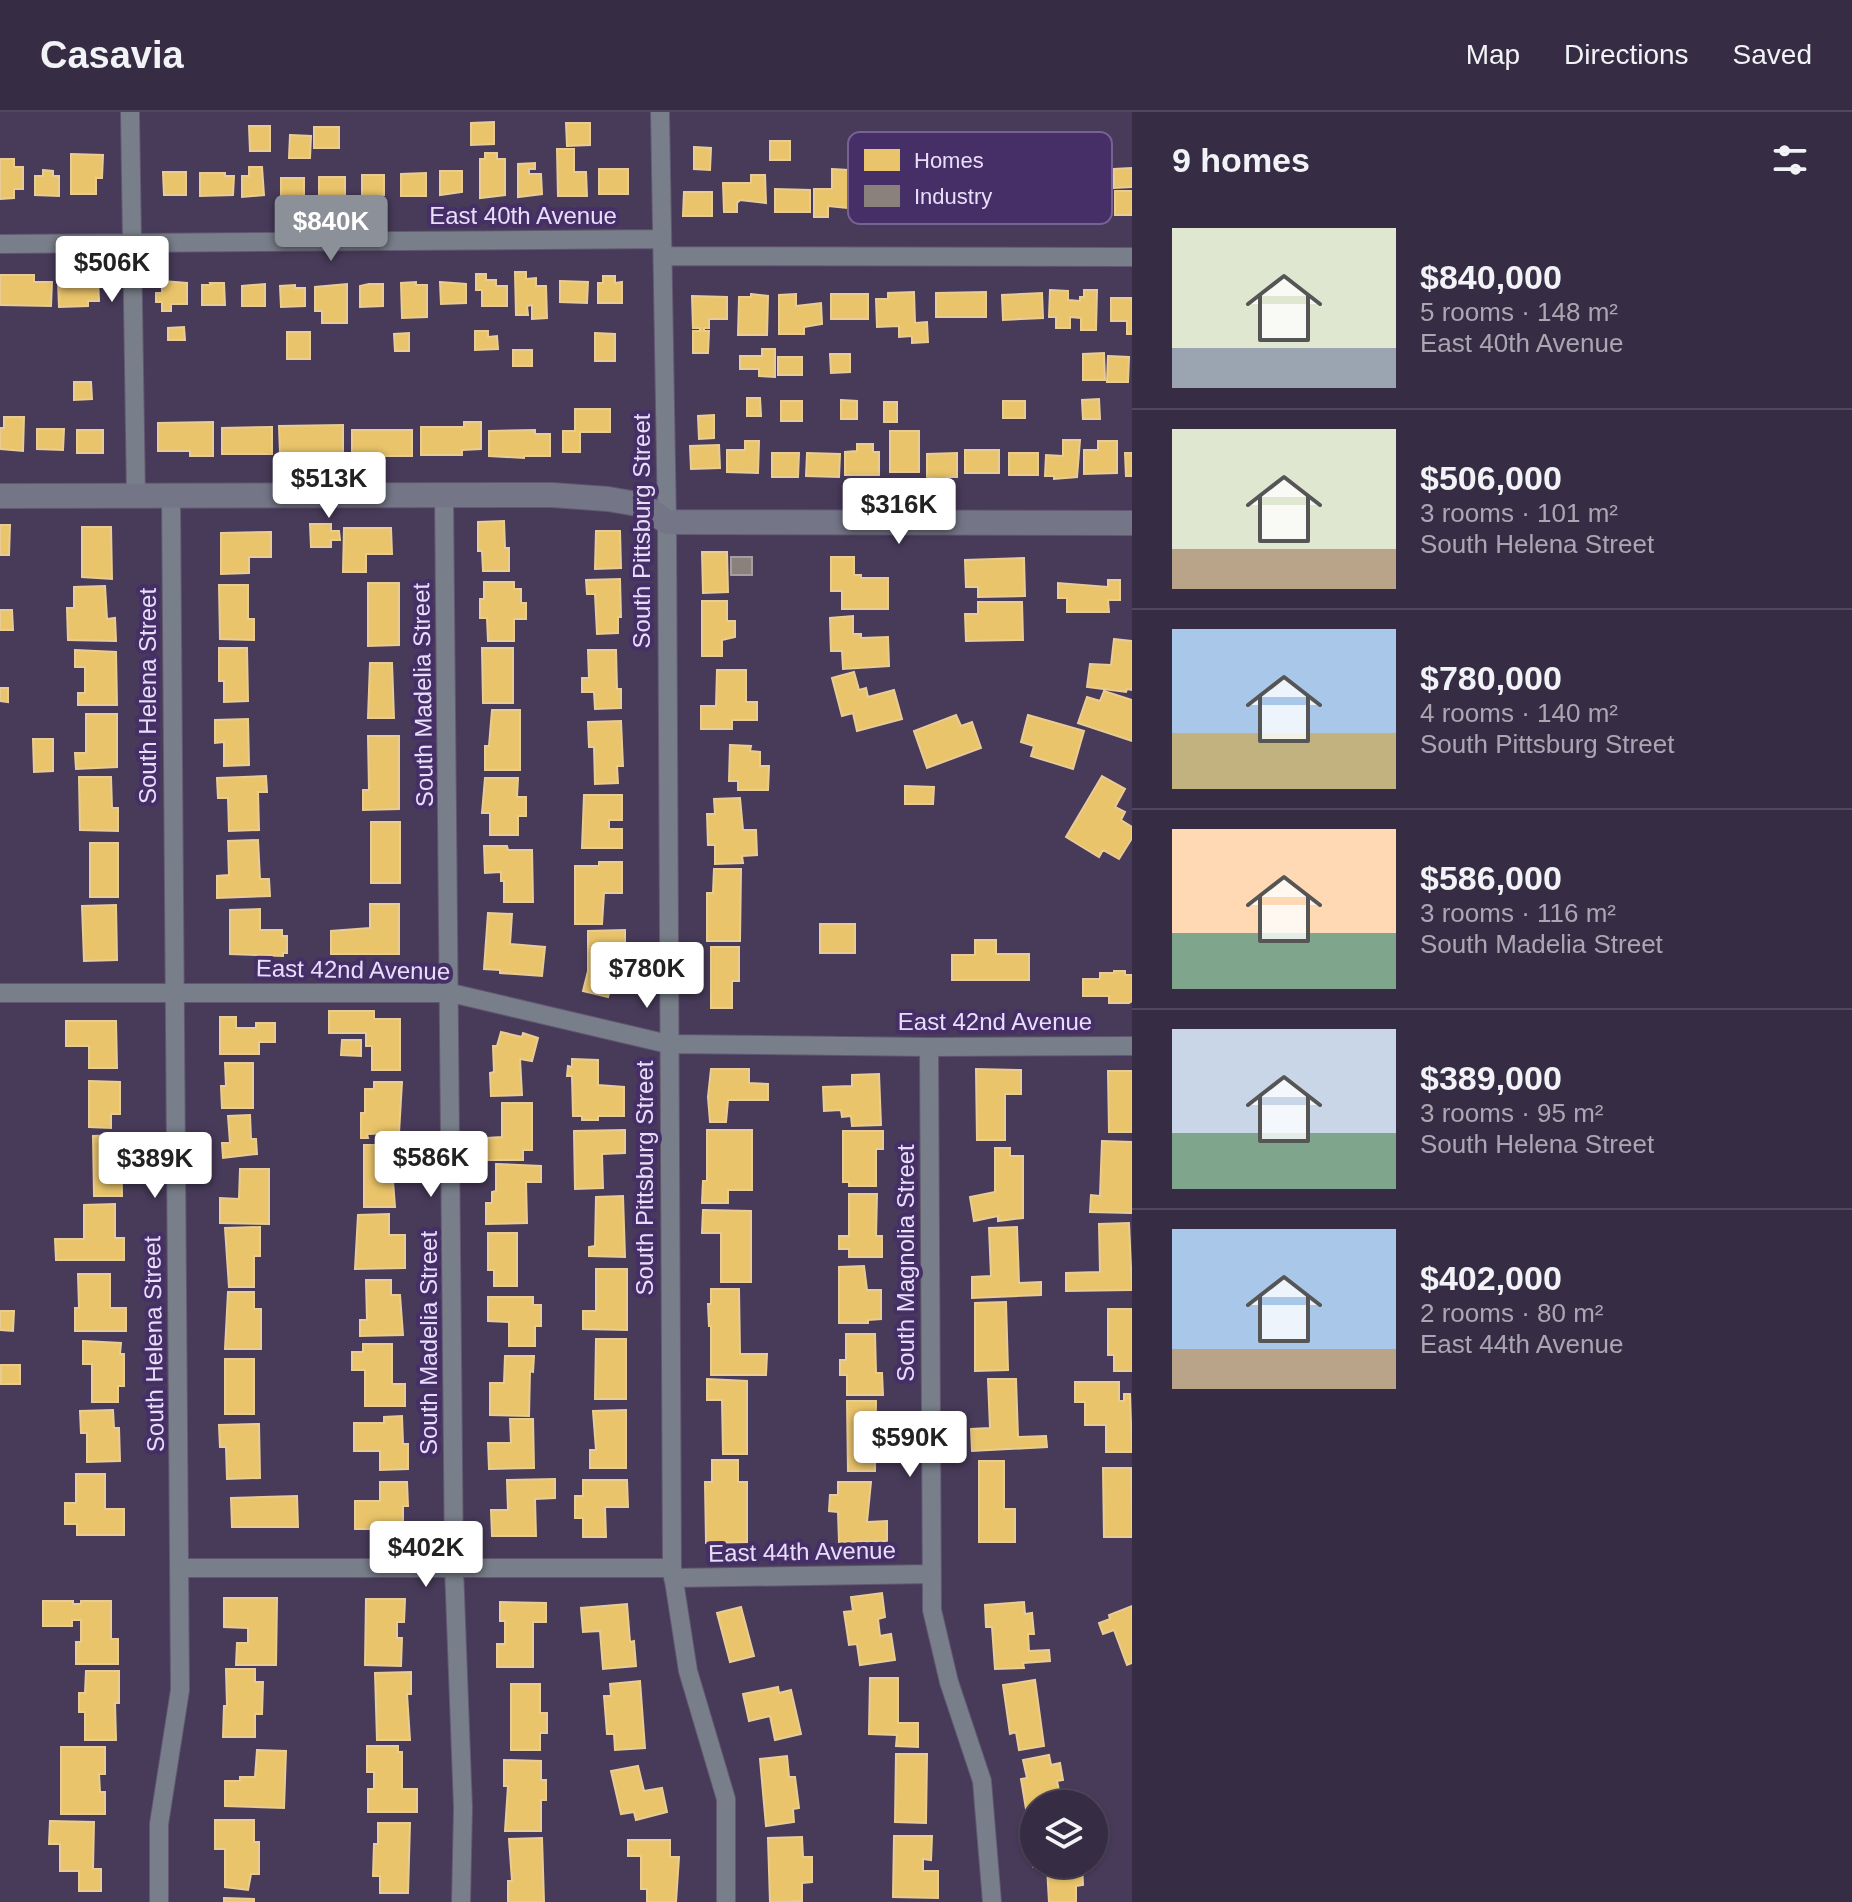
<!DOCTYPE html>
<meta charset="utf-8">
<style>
:root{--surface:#362c44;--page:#41384f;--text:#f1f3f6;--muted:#aaa7b2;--line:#50485d;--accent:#8c9099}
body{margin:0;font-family:Helvetica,sans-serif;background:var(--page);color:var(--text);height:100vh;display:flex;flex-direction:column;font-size:30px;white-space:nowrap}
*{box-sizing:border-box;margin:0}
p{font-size:26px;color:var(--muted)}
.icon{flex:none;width:44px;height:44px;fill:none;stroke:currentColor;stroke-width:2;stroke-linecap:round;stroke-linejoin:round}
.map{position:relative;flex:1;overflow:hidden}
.details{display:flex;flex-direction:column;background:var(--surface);width:720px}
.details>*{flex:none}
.fabs{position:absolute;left:1020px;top:1678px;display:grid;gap:16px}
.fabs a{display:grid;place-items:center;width:88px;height:88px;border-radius:50%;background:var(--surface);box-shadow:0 2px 6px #0004,0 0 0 2px var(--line);font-size:40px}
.price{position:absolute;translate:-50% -68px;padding:0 18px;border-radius:8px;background:#fff;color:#222;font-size:26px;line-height:52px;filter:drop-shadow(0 2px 4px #0008)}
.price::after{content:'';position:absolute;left:50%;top:48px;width:24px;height:18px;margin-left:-12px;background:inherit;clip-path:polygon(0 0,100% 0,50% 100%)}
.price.selected{background:var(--accent);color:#fff}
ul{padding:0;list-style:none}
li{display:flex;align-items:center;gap:24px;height:200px;padding:0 40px}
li+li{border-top:2px solid var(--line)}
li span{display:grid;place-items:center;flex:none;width:224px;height:160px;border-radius:0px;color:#555}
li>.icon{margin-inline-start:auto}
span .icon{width:96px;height:96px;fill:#fffc;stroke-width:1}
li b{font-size:34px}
h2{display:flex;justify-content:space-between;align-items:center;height:96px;padding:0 40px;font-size:34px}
header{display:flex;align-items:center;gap:48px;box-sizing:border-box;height:112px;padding:0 40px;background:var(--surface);border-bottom:2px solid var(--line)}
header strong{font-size:38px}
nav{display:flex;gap:44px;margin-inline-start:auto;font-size:28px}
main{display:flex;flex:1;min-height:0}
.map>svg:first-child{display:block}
.homes{fill:#e9c46a;stroke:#e9cc95;stroke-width:2}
.industry{fill:#8a817c;stroke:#a69da2;stroke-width:2}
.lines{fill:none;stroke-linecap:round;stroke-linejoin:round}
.street-casing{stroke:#625871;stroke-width:20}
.secondary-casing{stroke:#625871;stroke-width:26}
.street{stroke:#797f8a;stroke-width:18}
.secondary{stroke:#747688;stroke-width:24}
.labels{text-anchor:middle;stroke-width:8;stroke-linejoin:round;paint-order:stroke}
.street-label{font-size:24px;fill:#e8defa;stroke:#462e67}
.key{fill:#462e67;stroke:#776393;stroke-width:2}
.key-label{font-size:22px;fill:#e8defa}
</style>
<header>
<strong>Casavia</strong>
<nav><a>Map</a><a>Directions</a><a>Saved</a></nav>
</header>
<main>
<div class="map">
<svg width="1132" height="1790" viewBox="0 0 1132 1790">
<rect width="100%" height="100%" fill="#483b5a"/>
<path class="homes" d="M494,10V32L471,33V11Z
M566,11H590V33L567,34Z
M249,14H270V39H250Z
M314,15H339V36H314Z
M290,23L311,24L310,46H289Z
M770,29H790V48H770Z
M694,35L711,36L710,58L694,57Z
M557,37H574V60H586L587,84H558Z
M485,41H497V47H505V83L480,86V47H485Z
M71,42L103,43L102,66H96V82H71Z
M0,47H14V55H23V77H14V86L0,87Z
M535,51V57H529V62H541L542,82L518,85V52Z
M249,55H262L264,83L242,85V64H249Z
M1132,56V75L1114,76V57Z
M599,57H628V82H599Z
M832,57L848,58V61H857V97L828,94V105H814V77H832Z
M43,58L53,59V64H59V84L35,83V64H43Z
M440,59H462V80L440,83Z
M163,60H186V83H164Z
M200,61H225V64H234L233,83L200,84Z
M426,61V84H401V62Z
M362,63H384V83L362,85Z
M751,63H765L766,91L740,88L737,91V100H724L723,71H751Z
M319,65H345V87L319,85Z
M281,66H304V87L281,89Z
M775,77L810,78V100H775Z
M1115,79H1132V103H1115Z
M684,80H712V104H683Z
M515,160H526V167L536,166V174H546L547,206L532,207V193L527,194L528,203H516Z
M476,162H486V168H496V174H507V194H482V178H476Z
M0,163H34V170H52L51,194L0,193Z
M603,164H615V171L622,170V191H598V171H603Z
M98,168L99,189H88V194L59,195L58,169Z
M162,169L187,171V192H171V199H162V190H156V181H162Z
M560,169L588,170L587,191L560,190Z
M416,170V173H427V205L402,206L401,171Z
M440,170L466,172V191L441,192Z
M210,171H224L225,193H202V173H211Z
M265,172V194H242V174Z
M347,172V211H322V199H315V175Z
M369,172H383V194L360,195V174Z
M295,173V176H305V194L281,195L280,174Z
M1050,178L1068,179V188L1080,189V185H1084V178H1097L1096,218H1081V206L1070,205V216H1056V205H1049Z
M914,180L915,211L927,210L928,230L912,231V224L899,225V214L877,215L876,187H888V181Z
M986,180V205H936V181Z
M1042,181L1043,206L1003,208L1002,183Z
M751,182L768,184L767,223H738L739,185H751Z
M796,182V194L821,191L822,212L804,215V222H779V183Z
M831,182H868V207H831Z
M692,184L727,185V207H709V216H704V219H709L708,241H693V219H700V216H693Z
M1111,186H1132V222H1127V209H1111Z
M184,215L185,228H168V216Z
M475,219H488V225L497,224L498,237L475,238Z
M287,220H310V247H287Z
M409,221V239H395L394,222Z
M595,221L615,222V249H595Z
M762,237H775V265L759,264V257H740V244H762Z
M513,238H532V254H513Z
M1104,241L1105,268H1083V242Z
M830,242H850V260L831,261Z
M1108,244L1129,245L1128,270H1107Z
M778,245H802V263H778Z
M74,270H91L92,287L74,288Z
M747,286H760L761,304H747Z
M1099,287L1100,307H1083L1082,288Z
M841,288L857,289V307H841Z
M781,289H802V309H781Z
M1003,289H1025V306H1003Z
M884,290H897V310H884Z
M575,297H610V320H580V340H563V319H575Z
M714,303V326L699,327L698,304Z
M4,305H24L23,339L0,337V316H4Z
M213,310V344H190V339H158V311Z
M464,310H481V337L462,338V343H421V315H464Z
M343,313V343L280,341L279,314Z
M272,315V342H222V316Z
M37,317H64L63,338L37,337Z
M77,318H103V341H77Z
M352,318H412V344H352Z
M535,318V322H550V344H524V346L489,344V319Z
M890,319H919V360H890Z
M1063,328H1080L1077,365L1054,367V364H1045L1046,343L1063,344Z
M745,329H759L758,361L727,360V338H745Z
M1098,329H1117V361L1084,362V338H1098Z
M857,332H873V340H879V363H845V340L857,339Z
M719,333L720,356L691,357L690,334Z
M965,338H999V361H965Z
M772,341H799L798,365H772Z
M807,341L840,342L839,365L806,364Z
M957,341V365H947V368L927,365V342Z
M1009,341H1038V363H1009Z
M1125,341H1132V364H1126Z
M504,409L505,436H509V459H483L482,439H478V410Z
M310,412H331V419H339L340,428H331V435H311Z
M0,413H10L9,443H0Z
M82,415H111L112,467L82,465Z
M344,416H391L392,442H366V460H343Z
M596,419H620L621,456L595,457Z
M271,420V445H249V461L221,462V421Z
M702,440H727L728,480L703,481Z
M831,445H854V463H861V466H888V497H842V479H831Z
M1024,446L1025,484L978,485V475H966L965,448Z
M620,467L621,505H618V521L597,522L595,482H587L586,468Z
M1108,468H1120V488H1108L1109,500H1067V486H1058V471L1108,475Z
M484,470H514V477H521V491H526V507H514V529H488L487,506H480V487H484Z
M368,471H399V533L368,534Z
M219,473H248V507H254V528L220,527Z
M105,474L107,507L115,506L116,529L68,528L67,496H74V475Z
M702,489H727V509H735V525L722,528V544H702Z
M978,490H1022L1023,528L966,529L965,502H978Z
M0,498H12L13,518H0Z
M853,504V522H861V526L888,525L889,554L843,557L842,539H831L830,506Z
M1114,527L1132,529V578L1127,577L1126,580L1087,575L1090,552L1111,553Z
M219,536H247L248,589L224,590V569H219Z
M482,536H513V591H483Z
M75,538L116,540L117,593H78V581H85V555H75Z
M588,538H616L617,577H621V596L595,597L594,580H582V566H589Z
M370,551H392L394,606H368Z
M717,558H746V590H757V608H732V617H701V594H716Z
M854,560L859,578L866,576L868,585L894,578L902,607L857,619L853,601L842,604L832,566Z
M0,576H8V590L0,589Z
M1104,579L1132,588V629L1078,611L1087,585L1100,589Z
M492,598H520V658H485V634H489Z
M86,602H117V655L76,657L75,641H86Z
M956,603L961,614L972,610L981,636L927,656L914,619Z
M1028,603L1084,619L1073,657L1031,644L1034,634L1021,630Z
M248,607L249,653L224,654V630L215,631V608Z
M621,609L623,654H617L618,671L595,672L594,635H589L588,610Z
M368,624H399V697L363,698V678H369Z
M33,627H53V659L34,660Z
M730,633L751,634L750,639L760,640V654H769L768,678H738V669H729Z
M266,664L267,680H258L259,718L229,719L228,686H218L217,666Z
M1102,664L1125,677L1115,695L1125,700L1121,708L1132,715V726L1119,747L1103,738L1099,745L1066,725Z
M79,665H111L112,696H118V719L80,718Z
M485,666H518L517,685H526V704H518V723H490V701H482Z
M905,674L934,675L933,692H905Z
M584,683H622V708H609V717H622V736H582Z
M740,686L743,718H756L757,743L742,744L743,751L715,752V733H708L707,702H715L714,687Z
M371,710H400V771H371Z
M258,728L260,767H269L270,784L217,786V764L229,763L228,729Z
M90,731H118V785H90Z
M484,734H507L508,738H532L533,790H504V769H501V760L485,761Z
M599,750H622V781H604L602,812H575V754H599Z
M714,757H741L740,829H707V781H713Z
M370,792H399V842H331V819L370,816Z
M116,793L117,848L84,849L82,794Z
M260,797V818H282V824H287V841H283V844L230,842V798Z
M488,801L512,802L510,832L545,835L542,864L500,861V858L484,857Z
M820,812H855V841H820Z
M625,818V844L618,845L617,861H614L608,885L583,879L588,859V819Z
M975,828H996V842H1029V868H952V843H975Z
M711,835H739V869H732V896H711Z
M1114,859H1125V863H1132V889L1129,891H1109V884H1083V867H1100V861H1114Z
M329,899H374V907H400V958H372V934H366V921H329Z
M220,905H236V916H256V911H275V930H259V942H220Z
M66,909H116L117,956H89V934H66Z
M501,920L522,925L523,921L538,926L532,949L520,947L522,983L491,984L490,961L494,960L493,934H497Z
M342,928H361V944L341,943Z
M572,947L598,948V973L624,975V1004H598V1008H582V1004H573L572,964H567L568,954L572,955Z
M225,951H253V996H222L221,974H226Z
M711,957H749V971L768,972V988H728L726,1010H710L708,985Z
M976,957L1021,958V982H1005V1028H977Z
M1108,959H1132V1020H1109Z
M879,962L881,1013L852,1014L851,1004L842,1005L841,998L824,999L823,975L852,974V963Z
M89,969L120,970V1002H111V1016L89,1015Z
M374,970H402L399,1021L367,1022L368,1026H361V1001H365V977H374Z
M502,991H532V1038H523V1048H487V1026L502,1025Z
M250,1003L251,1027H256L257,1042L223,1046L222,1031H230L228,1004Z
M625,1018V1041L602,1042L603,1076L575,1077L574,1019Z
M707,1018H752V1078H728V1091H702L703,1069H707Z
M843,1019H883V1037H876V1074H849V1070H843Z
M121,1023L122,1084H94L93,1024Z
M1102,1029L1132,1030V1101L1090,1100L1091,1083L1100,1084Z
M364,1033H404V1056H392L395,1095H364Z
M995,1036H1010V1044H1023V1106L998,1109V1104L974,1109L970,1085L995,1080Z
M496,1052L541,1054V1070H526L527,1111L486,1112V1091H492V1080L496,1079Z
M240,1057H269V1112L220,1111V1086L239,1087Z
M849,1082H877L876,1124H882V1145H849V1137H839V1124H849Z
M623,1084L625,1145L589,1144V1135L595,1134L596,1085Z
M115,1092V1126H124V1148H56L55,1127H84V1093Z
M703,1098L751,1099V1170H721V1121H702Z
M389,1102V1123H405V1156L355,1157L358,1103Z
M1129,1111L1132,1178L1066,1179V1161L1100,1160L1099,1112Z
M260,1115V1144H254V1175H229L225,1116Z
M1017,1115L1019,1171L1041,1170V1183L972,1186V1165L991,1164L989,1116Z
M488,1121H517V1174H494V1158H488Z
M864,1154L867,1178H881V1207L868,1208V1211H839V1155Z
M596,1157H627V1218L583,1217V1199H596Z
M78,1162H110V1196H126V1219H75V1196H79Z
M366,1168H391V1183H400L403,1223L360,1224V1208H367Z
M711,1177H739L740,1242H767L766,1263H711V1214H709L708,1192H711Z
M228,1180H254V1197H261V1237H225Z
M488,1185H533V1193H541V1214H535V1234H509V1210L488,1209Z
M1006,1190L1008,1258L975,1259V1191Z
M1108,1197H1132V1259H1114V1243H1108Z
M0,1199H14L13,1219L0,1218Z
M846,1222H875L876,1261H882L883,1283H847V1263H840V1248H846Z
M596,1227H626V1287H595Z
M83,1229L121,1231L120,1242H124V1274H118V1290H92V1252H83Z
M363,1232H392V1272H405V1294H365V1258H352V1240H363Z
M505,1244H534L533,1260L530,1259L529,1304L490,1303V1271H504Z
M225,1247H254V1302H225Z
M1,1253H20V1272H1Z
M707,1267L747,1269V1342H723L722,1288H707Z
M988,1267H1016L1018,1325L1046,1324L1047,1335L972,1339L971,1317L990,1316Z
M1075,1270H1119V1289H1124V1282H1130L1132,1340H1106V1313H1085V1290H1075Z
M847,1289H876L875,1359H848Z
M113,1298L114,1316H119L120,1349L87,1350V1321H81L80,1299Z
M626,1298V1356H590V1338H596L593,1299Z
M402,1304L403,1332H408V1357L380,1358V1339H354V1311H384V1305Z
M510,1307H533L534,1356L489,1357L488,1331H511Z
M259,1312L260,1366L227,1367L226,1335H220L219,1313Z
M712,1348H738V1370H747V1430L706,1431L705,1370H712Z
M979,1349H1004V1397H1015V1430H979Z
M1103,1356H1131L1132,1425H1104Z
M76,1362H105V1397H124V1423H77V1412H65V1391H76Z
M555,1367V1386L535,1387L536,1424H492L491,1398H508L507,1368Z
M583,1368H627L628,1395H605L606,1425H583V1406H575V1384H583Z
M380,1370H407L408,1394H403V1423H385V1417H355V1389H380Z
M838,1370H871L867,1410L887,1409V1429L839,1430L838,1400L829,1399L830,1383H838Z
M297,1384L298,1415H232L231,1386Z
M882,1481L885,1505L878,1507L880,1524L891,1522L895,1548L860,1553L857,1532L849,1533L844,1500L853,1499L851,1485Z
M224,1486H277L276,1553H236L237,1531H248V1516L224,1515Z
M366,1487H405L404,1510H397V1526H402L401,1554L365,1553Z
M43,1489H73V1492H81V1489H111V1527H118V1552H76V1530H81V1508H72V1514H43Z
M500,1490L546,1491V1510H533V1555H497V1532H505V1509H500Z
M1024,1490L1025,1502L1032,1501L1034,1522H1028L1029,1539L1049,1538L1050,1549L1023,1551L1024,1556L995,1557L992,1515H986L985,1493Z
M627,1492L630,1530L634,1529L636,1554L603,1557L600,1519L583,1520L581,1496Z
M1132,1494V1551L1127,1553L1114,1518L1103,1522L1099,1511L1110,1507L1109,1503Z
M741,1495L754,1544L730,1550L717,1501Z
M226,1557H255V1570H263L262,1602H255V1625H223L224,1594H227Z
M86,1559H119V1591H115L116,1628H85V1600H79V1581H85Z
M411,1560V1582H407L410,1628H377L375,1561Z
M870,1566H898V1611H918V1635L896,1634L897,1623L869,1622Z
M1035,1568L1044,1634L1019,1638L1016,1620L1010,1622L1003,1573Z
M640,1569L645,1636L615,1638L614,1622H607L604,1584H611L610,1572Z
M511,1572H540V1601H547V1621H540V1638H511Z
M778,1575L779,1581L791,1578L801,1622L775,1628L770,1604L749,1609L743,1582Z
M367,1634H398V1640H402V1677H417V1700H368V1677H374V1660H367Z
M61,1635H105V1662H99L100,1680H105V1702H61Z
M257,1638L286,1639L284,1696L225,1694V1669H240V1665H255Z
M896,1642H927L926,1711L895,1710Z
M1049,1643L1051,1653L1060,1651L1063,1668L1057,1669L1062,1692H1034V1714L1029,1715L1021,1667L1027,1666L1023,1648Z
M787,1644L789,1665H795L799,1696L793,1697L794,1710L766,1714L760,1647Z
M504,1648L541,1649V1668H546V1688H541V1719H505L508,1674H504Z
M638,1654L644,1679L662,1676L667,1700L636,1708L634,1700L621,1702L611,1659Z
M215,1708H254V1730H259V1762H251L248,1778L225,1775V1737H215Z
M50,1709L94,1710L93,1757H101V1779H79V1759H60V1732H49Z
M378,1711H410L408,1781H380V1764H373L374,1732H378Z
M894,1724H932L931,1748L923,1747V1759H938V1786L893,1785Z
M802,1725L803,1745H812V1770L802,1771V1789L770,1790L768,1726Z
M542,1726L544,1790H508V1769H512L509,1727Z
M1032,1727H1034V1752H1082L1083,1773L1076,1774V1790H1049L1047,1755H1033Z
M628,1728H670V1745H679L676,1790H647V1777H641V1744H628Z
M224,1786L254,1787V1790H224Z"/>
<path class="industry" d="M731,445H752V463H731Z"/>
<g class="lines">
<defs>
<path id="street" d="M130,0L136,384
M660,0L667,410L672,1456L688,1559L726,1687V1790
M0,132L662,127
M663,144L1132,145
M444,383L454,1456L463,1696L461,1790
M0,881H451L668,932L929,935L1132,934
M929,935L932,1498L949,1570L982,1669L992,1790
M181,1456H672
M673,1466L932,1462
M159,1790V1712L180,1578L171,384"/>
<path id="secondary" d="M0,384L552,383L608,387L643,393L667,410L1132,411"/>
</defs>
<use href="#street" class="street-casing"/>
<use href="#secondary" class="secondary-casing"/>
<use href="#street" class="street"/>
<use href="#secondary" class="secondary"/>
</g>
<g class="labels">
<g class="street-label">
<text x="523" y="112">East 40th Avenue</text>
<text transform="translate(642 419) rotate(-90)" y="8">South Pittsburg Street</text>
<text transform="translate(423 583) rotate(-91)" y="8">South Madelia Street</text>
<text transform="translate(148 584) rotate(-90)" y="8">South Helena Street</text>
<text transform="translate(353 858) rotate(1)" y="8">East 42nd Avenue</text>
<text x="995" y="918">East 42nd Avenue</text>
<text transform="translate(645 1066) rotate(-90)" y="8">South Pittsburg Street</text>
<text transform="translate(906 1151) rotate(-90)" y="8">South Magnolia Street</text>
<text transform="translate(429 1231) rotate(-90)" y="8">South Madelia Street</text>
<text transform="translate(154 1232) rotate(-91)" y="8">South Helena Street</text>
<text transform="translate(802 1440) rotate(-1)" y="8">East 44th Avenue</text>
</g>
</g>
<rect x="848" y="20" width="264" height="92" rx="12" class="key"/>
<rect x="864" y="37" width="36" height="22" fill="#e9c46a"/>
<rect x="864" y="73" width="36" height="22" fill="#8a817c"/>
<g class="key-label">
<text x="914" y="56">Homes</text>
<text x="914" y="92">Industry</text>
</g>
</svg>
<div class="fabs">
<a><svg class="icon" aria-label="layers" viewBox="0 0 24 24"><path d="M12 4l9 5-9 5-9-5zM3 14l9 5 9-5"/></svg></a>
</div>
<b class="price selected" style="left:331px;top:151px">$840K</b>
<b class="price" style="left:112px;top:192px">$506K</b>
<b class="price" style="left:329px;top:408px">$513K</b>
<b class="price" style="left:899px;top:434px">$316K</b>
<b class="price" style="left:647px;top:898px">$780K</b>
<b class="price" style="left:431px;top:1087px">$586K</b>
<b class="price" style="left:155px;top:1088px">$389K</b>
<b class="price" style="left:910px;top:1367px">$590K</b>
<b class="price" style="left:426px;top:1477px">$402K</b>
</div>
<section class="details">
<h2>9 homes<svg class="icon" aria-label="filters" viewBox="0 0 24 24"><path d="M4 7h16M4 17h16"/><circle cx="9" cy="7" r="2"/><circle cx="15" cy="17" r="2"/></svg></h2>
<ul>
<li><span style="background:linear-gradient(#dfe7d0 75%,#9aa5b1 0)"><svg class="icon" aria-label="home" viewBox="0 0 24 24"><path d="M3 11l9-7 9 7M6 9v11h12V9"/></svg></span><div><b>$840,000</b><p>5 rooms · 148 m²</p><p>East 40th Avenue</p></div></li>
<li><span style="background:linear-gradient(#dfe7d0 75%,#b9a48a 0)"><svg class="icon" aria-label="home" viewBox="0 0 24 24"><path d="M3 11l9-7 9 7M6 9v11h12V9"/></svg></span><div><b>$506,000</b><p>3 rooms · 101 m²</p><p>South Helena Street</p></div></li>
<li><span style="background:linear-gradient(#a9c7e8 65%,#c2b280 0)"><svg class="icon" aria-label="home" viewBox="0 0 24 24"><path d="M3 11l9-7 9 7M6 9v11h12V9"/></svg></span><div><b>$780,000</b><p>4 rooms · 140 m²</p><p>South Pittsburg Street</p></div></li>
<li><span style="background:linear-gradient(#ffd9b3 65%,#7fa58c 0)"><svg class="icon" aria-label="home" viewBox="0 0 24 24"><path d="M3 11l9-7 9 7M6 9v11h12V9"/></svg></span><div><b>$586,000</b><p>3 rooms · 116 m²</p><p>South Madelia Street</p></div></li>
<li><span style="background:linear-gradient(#c9d6e8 65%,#7fa58c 0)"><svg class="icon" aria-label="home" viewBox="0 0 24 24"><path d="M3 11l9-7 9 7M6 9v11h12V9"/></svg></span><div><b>$389,000</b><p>3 rooms · 95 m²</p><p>South Helena Street</p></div></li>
<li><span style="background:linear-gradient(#a9c7e8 75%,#b9a48a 0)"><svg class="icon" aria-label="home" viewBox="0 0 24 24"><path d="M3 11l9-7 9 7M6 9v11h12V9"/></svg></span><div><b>$402,000</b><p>2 rooms · 80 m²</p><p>East 44th Avenue</p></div></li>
</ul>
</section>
</main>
